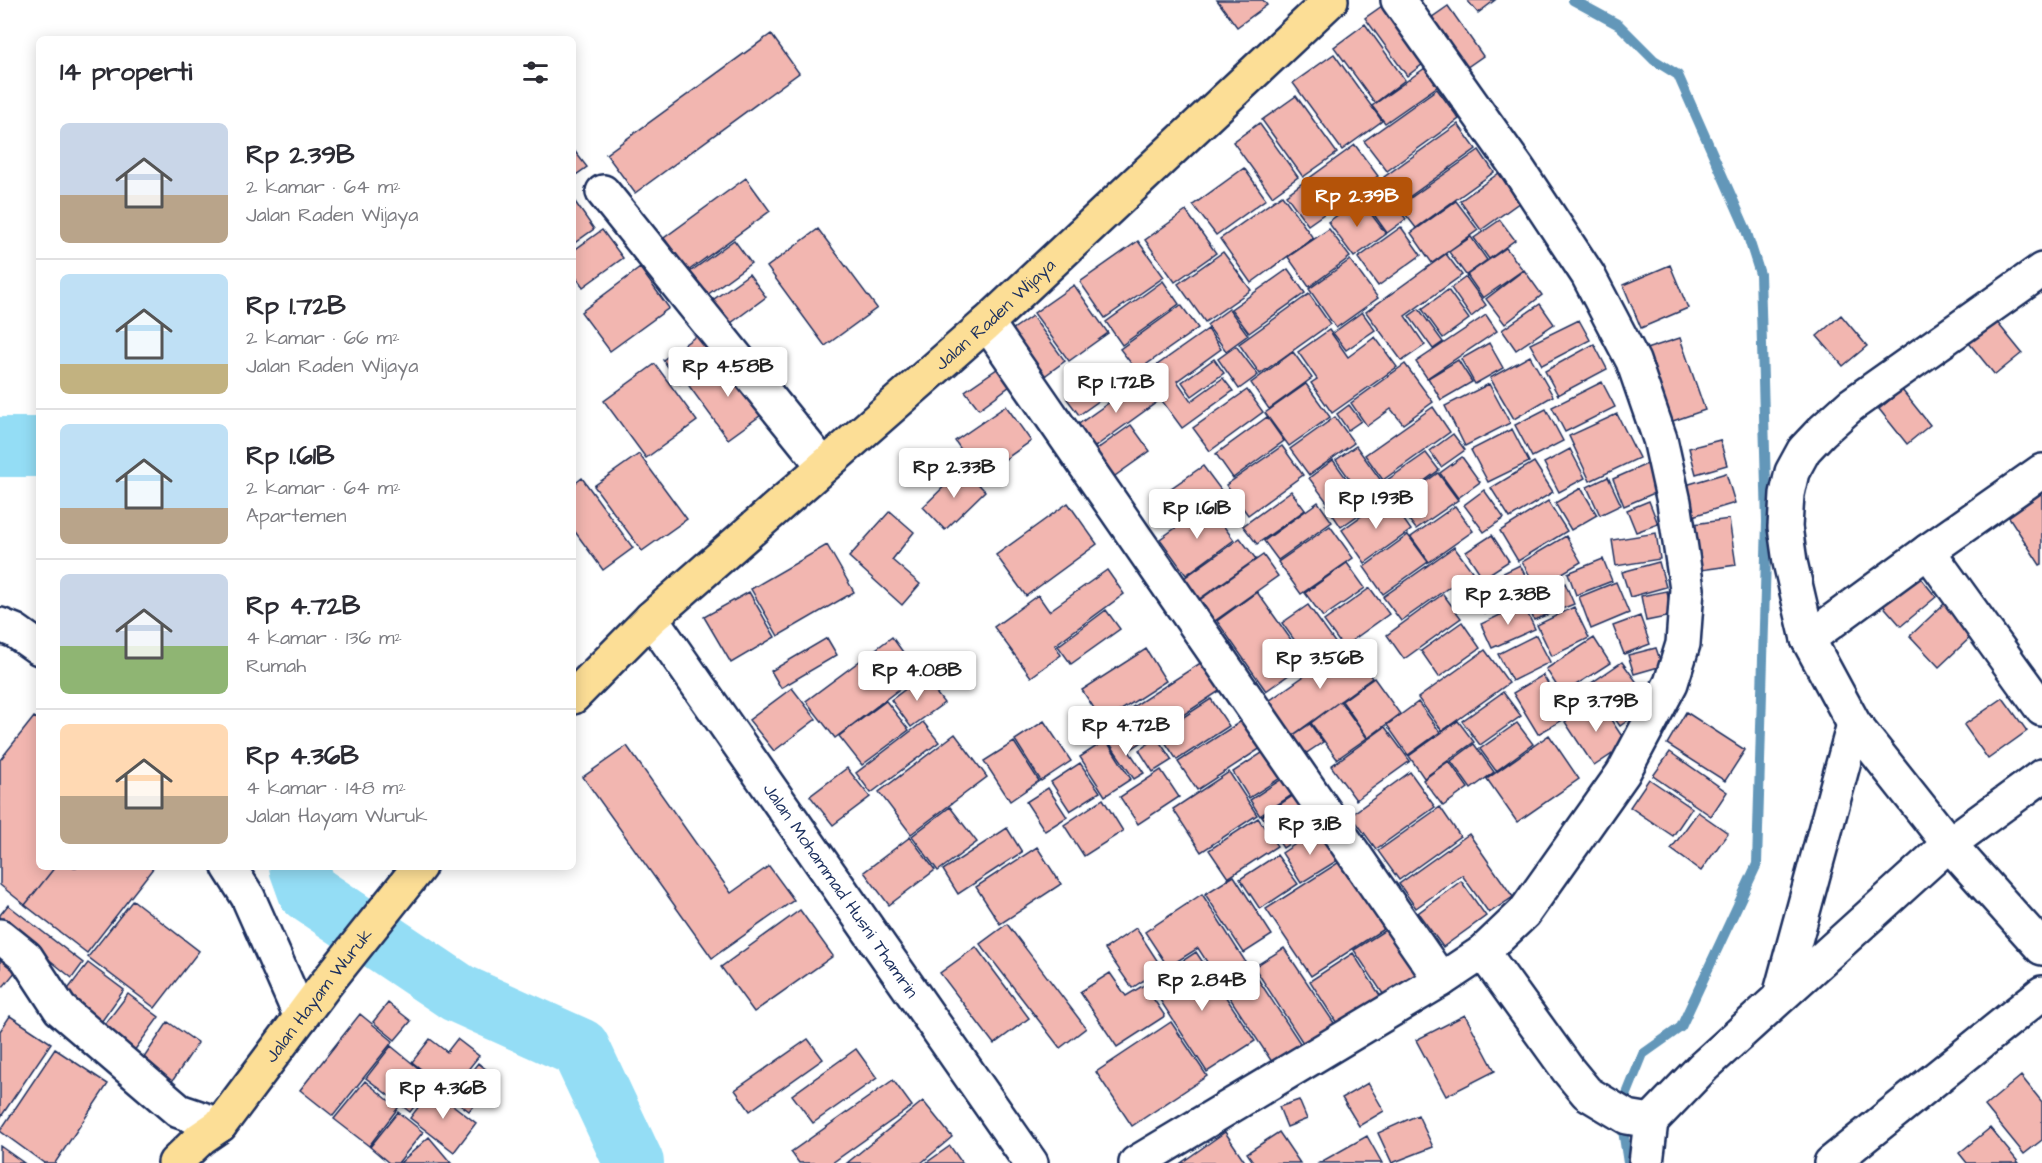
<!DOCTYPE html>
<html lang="id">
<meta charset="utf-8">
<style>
:root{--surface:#fff;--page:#f2f2f3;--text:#2b2b33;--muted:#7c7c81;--line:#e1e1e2;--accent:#b45309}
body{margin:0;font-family:"Architects Daughter",sans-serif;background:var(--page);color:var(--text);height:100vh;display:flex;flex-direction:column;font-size:22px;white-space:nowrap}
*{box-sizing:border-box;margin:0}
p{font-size:20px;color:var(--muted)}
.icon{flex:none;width:33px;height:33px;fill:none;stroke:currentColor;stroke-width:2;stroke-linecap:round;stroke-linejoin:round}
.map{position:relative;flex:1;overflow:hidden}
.details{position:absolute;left:36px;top:36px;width:540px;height:834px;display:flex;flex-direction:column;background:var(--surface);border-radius:9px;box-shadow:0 3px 15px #0003}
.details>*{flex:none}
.price{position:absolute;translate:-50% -51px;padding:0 14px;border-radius:6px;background:#fff;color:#222;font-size:20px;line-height:39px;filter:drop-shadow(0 2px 3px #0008)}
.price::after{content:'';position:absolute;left:50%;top:36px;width:18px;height:14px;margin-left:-9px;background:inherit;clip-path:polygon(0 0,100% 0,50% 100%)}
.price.current{background:var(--accent);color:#fff}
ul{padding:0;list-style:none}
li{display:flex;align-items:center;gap:18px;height:150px;padding:0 24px}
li+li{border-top:2px solid var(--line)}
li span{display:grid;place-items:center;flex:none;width:168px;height:120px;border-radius:9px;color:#555}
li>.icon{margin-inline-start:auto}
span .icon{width:72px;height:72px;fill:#fffc;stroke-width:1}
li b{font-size:26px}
h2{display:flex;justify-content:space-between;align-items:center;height:72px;padding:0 24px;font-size:26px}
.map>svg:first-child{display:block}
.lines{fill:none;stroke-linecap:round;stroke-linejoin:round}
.stream{stroke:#6497b9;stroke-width:10}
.river{stroke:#94ddf5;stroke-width:60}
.building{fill:#f2b6b0;stroke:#1b2f5e;stroke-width:1.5}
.minor-casing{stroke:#1b2f5e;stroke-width:38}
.highway-casing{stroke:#1b2f5e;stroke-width:38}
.minor{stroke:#fff;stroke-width:33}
.highway{stroke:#fcde96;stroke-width:33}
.labels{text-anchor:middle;stroke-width:6;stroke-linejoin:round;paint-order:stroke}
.street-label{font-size:18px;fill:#1b2f5e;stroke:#fff}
</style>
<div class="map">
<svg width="2042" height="1163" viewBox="0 0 2042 1163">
<rect width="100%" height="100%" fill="#fff"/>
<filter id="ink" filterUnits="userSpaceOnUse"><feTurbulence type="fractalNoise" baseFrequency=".0167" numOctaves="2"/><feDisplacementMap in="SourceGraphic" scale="12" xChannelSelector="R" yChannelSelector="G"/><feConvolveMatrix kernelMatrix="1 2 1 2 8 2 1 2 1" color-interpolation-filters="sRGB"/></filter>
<g filter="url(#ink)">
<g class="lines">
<path class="stream" d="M1573,0L1619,25L1654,60L1678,75L1745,227L1760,274L1767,522L1757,864L1681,1027L1643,1054L1620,1111L1628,1163"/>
<path class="river" d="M0,447H39
M299,867L308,892L458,993L580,1048L634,1163"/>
</g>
<path class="building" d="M1217,0H1263L1267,5L1237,27Z
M1467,0H1495L1478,13Z
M1382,6L1423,64L1407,76L1365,18Z
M1448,6L1483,56L1463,70L1428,20Z
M1365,24L1405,80L1375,103L1334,47Z
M771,34L799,73L635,193L606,154Z
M1334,54L1382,121L1342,150L1293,83Z
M1425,68L1438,86L1385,123L1372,106Z
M1437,89L1459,119L1387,171L1364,141Z
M1296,96L1337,153L1303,177L1262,120Z
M1259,123L1298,177L1272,196L1233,142Z
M1458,124L1476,149L1402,202L1384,177Z
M1355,145L1378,176L1308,225L1286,195Z
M573,149L587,167L573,177Z
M1479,150L1494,172L1416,228L1399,206Z
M1244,168L1266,199L1216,235L1193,205Z
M1499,173L1520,202L1481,230L1460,201Z
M746,178L770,211L688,271L664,238Z
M1378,182L1406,219L1387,233L1360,195Z
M1282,195L1313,238L1251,283L1220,239Z
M573,199L594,229L573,244Z
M1360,199L1386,234L1354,257L1328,222Z
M1456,201L1478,230L1432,263L1411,233Z
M1186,211L1216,253L1175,282L1145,240Z
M1500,220L1515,240L1489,259L1474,238Z
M1401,227L1421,255L1378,286L1358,258Z
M818,229L877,308L825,346L767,267Z
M1329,229L1350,257L1309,287L1288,257Z
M602,230L623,258L583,287L573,273V251Z
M1471,237L1487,260L1466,275L1449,252Z
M734,240L751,263L700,300L683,277Z
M1138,241L1164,277L1105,318L1080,282Z
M1506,248L1523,270L1483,298L1467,275Z
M1223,252L1251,290L1205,322L1178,284Z
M1446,254L1462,275L1405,316L1425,345L1402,361L1366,312Z
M1350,260L1378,298L1336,328L1309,289Z
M1670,265L1688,308L1641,328L1623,285Z
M640,268L669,308L610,351L581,312Z
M1288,269L1305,293L1249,333L1231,309Z
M1524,270L1542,295L1505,324L1486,299Z
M749,274L766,297L727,326L710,302Z
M1466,277L1486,305L1471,317L1451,288Z
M1163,281L1179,304L1122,345L1106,322Z
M1074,285L1108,333L1069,361L1034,313Z
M1448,290L1469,319L1443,338L1422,309Z
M1309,294L1330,324L1260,374L1239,344Z
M1540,304L1554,324L1516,350L1502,330Z
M1181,305L1198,328L1137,371L1120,349Z
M1229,309L1248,335L1226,351L1207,325Z
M1419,309L1443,342L1433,349L1409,316Z
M1362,312L1375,330L1346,350L1333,333Z
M1486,315L1497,331L1427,378L1416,362Z
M1841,315L1867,346L1843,366L1817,336Z
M1032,316L1065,361L1039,380L1006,334Z
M1579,320L1590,340L1542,365L1530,344Z
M1996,321L2022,353L1995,375L1969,343Z
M706,329L723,353L680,384L663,360Z
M1208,329L1221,349L1177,381L1191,401L1223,378L1233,391L1182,428L1143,375Z
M1329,330L1348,357L1375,337L1397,367L1332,413L1311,383L1317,379L1298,352Z
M1680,338L1705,410L1667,423L1643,350Z
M1489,343L1503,368L1475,384L1461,359Z
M1594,344L1607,369L1558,395L1545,371Z
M1236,346L1258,375L1239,389L1218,359Z
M1293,352L1312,378L1269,409L1251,383Z
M1530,356L1553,396L1514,419L1490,378Z
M728,357L768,410L728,439L689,386Z
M1214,359L1224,373L1192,396L1182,382Z
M1458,360L1472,382L1441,400L1428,378Z
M655,364L697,421L646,458L604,401Z
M1405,364L1433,402L1403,424L1391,409L1367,426L1351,403Z
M997,369L1010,386L979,409L965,391Z
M1102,374L1114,390L1079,415L1067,399Z
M1141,380L1157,402L1092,449L1076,426Z
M1602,382L1615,407L1565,432L1552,407Z
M1306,384L1330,417L1289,446L1265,413Z
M1489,384L1510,423L1465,446L1445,406Z
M1247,390L1263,412L1210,451L1193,428Z
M1902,390L1930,425L1907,444L1879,409Z
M1349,405L1361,421L1348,430L1337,414Z
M1006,406L1031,441L980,477L955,441Z
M1433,407L1450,432L1383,480L1365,455Z
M1546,409L1563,441L1532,457L1515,425Z
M1617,414L1639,458L1590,481L1569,436Z
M1267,417L1284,441L1233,478L1216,454Z
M1335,417L1354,443L1309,475L1290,449Z
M1131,425L1150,451L1112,478L1093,452Z
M1512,429L1529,462L1488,482L1471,450Z
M1453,434L1465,450L1441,467L1430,451Z
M1720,440L1727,465L1696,474L1689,448Z
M1282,446L1303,475L1248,515L1226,485Z
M1356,446L1390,493L1341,527L1326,505L1354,485L1336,460Z
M1570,449L1585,478L1559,492L1544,463Z
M1426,453L1439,470L1397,501L1383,483Z
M639,454L687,519L642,551L594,486Z
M1462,457L1480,482L1458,498L1440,473Z
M1333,460L1351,485L1327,502L1309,478Z
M1534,462L1553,492L1510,518L1491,488Z
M1647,464L1659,491L1624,506L1613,479Z
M1203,466L1221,490L1182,518L1164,493Z
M963,468L985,491L945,530L923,507Z
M1438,473L1458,500L1416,529L1396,503Z
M1726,473L1735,503L1686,518L1676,488Z
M1608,477L1621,505L1600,515L1587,487Z
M582,478L633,548L603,570L573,529V485Z
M1581,488L1597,515L1571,530L1555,503Z
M2042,489V564L2040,565L2005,511Z
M1484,490L1504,518L1484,532L1464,505Z
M1291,491L1305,510L1257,544L1243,526Z
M1388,497L1411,530L1365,563L1342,530Z
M1548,501L1567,531L1518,561L1500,531Z
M1649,501L1658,524L1636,532L1627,510Z
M1318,502L1332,522L1278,560L1264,541Z
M1068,503L1097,544L1026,596L996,555Z
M1208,505L1234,540L1186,575L1160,539Z
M1455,506L1473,531L1429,562L1411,537Z
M890,511L914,532L892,560L920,584L902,605L849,557Z
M1729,519L1736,565L1694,571L1687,525Z
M1330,526L1353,558L1301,594L1278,562Z
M1656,533L1660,559L1616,566L1612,540Z
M1408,535L1428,562L1383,594L1364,567Z
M1492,535L1509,561L1483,578L1466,552Z
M1566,536L1581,562L1537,588L1522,562Z
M1240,538L1256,559L1195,602L1180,581Z
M827,545L854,592L778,636L751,589Z
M1454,547L1472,571L1401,621L1383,597Z
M1263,555L1278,576L1209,625L1194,604Z
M1603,559L1612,581L1576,595L1568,573Z
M1659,562L1666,587L1630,597L1622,572Z
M1347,563L1365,588L1323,617L1305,593Z
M1520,565L1533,591L1485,614L1472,588Z
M1107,570L1124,594L1055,645L1061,655L1031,677L994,627L1038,595L1049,611Z
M1916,572L1936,597L1901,626L1880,602Z
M1616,582L1629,613L1591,629L1579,597Z
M1565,583L1574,604L1534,620L1526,599Z
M1370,588L1389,614L1343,647L1324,621Z
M1667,591L1671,616L1646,621L1641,596Z
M749,592L775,637L731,663L704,617Z
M1257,592L1307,662L1266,691L1217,621Z
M1443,594L1461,618L1404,659L1387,635Z
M1945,603L1975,633L1939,667L1910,636Z
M1523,604L1535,629L1492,648L1481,624Z
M1308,605L1339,648L1313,666L1282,623Z
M1574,607L1589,638L1552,656L1537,625Z
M1106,610L1120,629L1071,664L1058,646Z
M1640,616L1650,644L1624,654L1613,626Z
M1462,622L1480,648L1439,677L1421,651Z
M1536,635L1550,662L1512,681L1498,654Z
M892,637L919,674L835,738L806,701Z
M827,638L837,655L781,688L771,671Z
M1594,638L1610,663L1562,694L1546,669Z
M1348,645L1372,678L1293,735L1269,701Z
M1656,648L1662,666L1634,674L1628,655Z
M1146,649L1166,681L1103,722L1082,690Z
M1485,650L1509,683L1442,731L1418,698Z
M1205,660L1224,688L1130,750L1111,721Z
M1622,662L1652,703L1620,726L1590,684Z
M1543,675L1568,717L1538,734L1513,693Z
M923,676L944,703L911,727L891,700Z
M1374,678L1400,714L1368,738L1342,701Z
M792,688L816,719L774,751L749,720Z
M1503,692L1521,716L1480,745L1462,721Z
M2003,698L2027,731L1988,759L1964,725Z
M1211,699L1229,726L1177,760L1159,733Z
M1598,700L1627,744L1594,766L1565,722Z
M886,701L909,730L862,765L839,736Z
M1340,701L1367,738L1337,759L1311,723Z
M1418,702L1440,732L1408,755L1387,725Z
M1686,712L1745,750L1725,781L1667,744Z
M34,717L39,720V867H55L25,905L0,885V760Z
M1243,720L1261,748L1197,790L1178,762Z
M1044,721L1071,761L1041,781L1015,740Z
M1458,721L1474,742L1424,778L1409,756Z
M923,722L939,742L871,793L856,773Z
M1517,723L1533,744L1496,771L1480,749Z
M1310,724L1323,742L1305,754L1292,736Z
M1385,727L1410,761L1356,800L1331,766Z
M955,734L987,777L911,834L879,792Z
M1118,735L1144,773L1134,779L1108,741Z
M1549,735L1579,779L1517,822L1487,779Z
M1157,738L1172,760L1153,772L1139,750Z
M1106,740L1131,779L1105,796L1080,757Z
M1014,742L1039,781L1010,801L984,761Z
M1474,744L1494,772L1471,789L1451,761Z
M627,746L731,893L769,866L794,900L712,958L583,777Z
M1271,747L1288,773L1249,798L1233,772Z
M1670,752L1727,792L1711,816L1653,776Z
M1449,761L1468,788L1443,806L1423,780Z
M1080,763L1100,792L1070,811L1051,782Z
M847,768L870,797L833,825L810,796Z
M1161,770L1179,797L1138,824L1120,797Z
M1229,772L1257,815L1201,852L1173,809Z
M1410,772L1435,807L1376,849L1351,815Z
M1288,775L1298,791L1260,816L1250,800Z
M1649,779L1692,808L1673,836L1630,807Z
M1048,788L1067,817L1045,831L1026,802Z
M1297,793L1318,825L1283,848L1262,816Z
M1103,799L1123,831L1084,856L1064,825Z
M950,807L977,842L938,871L912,836Z
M1440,807L1460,836L1399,880L1378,851Z
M1698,812L1728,833L1701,871L1671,849Z
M1258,818L1277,846L1228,878L1209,850Z
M1007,828L1022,852L958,894L943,870Z
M1318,829L1338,860L1301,883L1282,853Z
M1469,834L1513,897L1489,913L1462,875L1416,908L1399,884Z
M910,837L935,870L889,905L864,872Z
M1037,847L1061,884L1000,924L976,887Z
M1277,855L1298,884L1260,909L1240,879Z
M1344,859L1388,926L1311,976L1266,909Z
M55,867H154L87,953L25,905Z
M1234,876L1272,935L1244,953L1205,894Z
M1461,881L1486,916L1443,947L1418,913Z
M1202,894L1245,961L1218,979L1198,948L1168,967L1145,932Z
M133,900L199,951L155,1008L88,957Z
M8,905L83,963L72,978L0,920V915Z
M800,910L833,956L754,1012L721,967Z
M1007,924L1086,1028L1060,1048L980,944Z
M1390,927L1422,977L1387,1000L1354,950Z
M1136,928L1162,968L1132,988L1105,949Z
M976,947L1029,1018L994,1044L940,973Z
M1284,948L1336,1026L1305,1046L1254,967Z
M0,949L21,965L3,987L0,984Z
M1196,952L1255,1041L1207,1072L1149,983Z
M1353,953L1381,997L1338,1025L1310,981Z
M88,963L124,990L99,1025L62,997Z
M1250,967L1302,1046L1274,1065L1222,986Z
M1110,973L1126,996L1144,985L1165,1016L1117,1047L1080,992Z
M128,994L159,1017L131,1055L100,1031Z
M388,1003L411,1021L395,1040L373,1022Z
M360,1014L393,1041L333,1116L300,1090Z
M1465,1015L1495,1071L1446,1096L1416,1040Z
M10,1016L51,1043L0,1118V1031Z
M168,1022L198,1043L167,1089L137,1068Z
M1171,1022L1207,1076L1132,1126L1096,1072Z
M430,1039L447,1052L457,1039L479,1056L450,1092L412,1062Z
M808,1039L823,1059L750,1111L735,1090Z
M391,1046L434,1081L410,1112L366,1078Z
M55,1049L108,1084L55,1163H44L0,1131Z
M856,1049L877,1078L813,1123L792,1095Z
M478,1063L496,1077L469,1111L451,1097Z
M2021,1076L2042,1102V1140L2024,1154L1985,1106Z
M893,1080L912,1106L832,1163H799L791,1152Z
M365,1081L398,1108L369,1146L334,1119Z
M1368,1083L1384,1111L1359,1126L1342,1098Z
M432,1089L476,1123L454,1152L410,1118Z
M1299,1100L1307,1119L1287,1127L1279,1107Z
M923,1101L952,1137L921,1163H847Z
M398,1112L423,1132L398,1163H389L370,1147Z
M1418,1115L1433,1147L1392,1163L1378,1133Z
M1990,1128L2019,1163H1967L1959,1153Z
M1225,1132L1246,1163H1181Z
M1279,1132L1300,1163H1254L1247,1153Z
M1367,1136L1382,1163H1319Z
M429,1137L451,1163H400Z
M0,1146L24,1163H0Z
M950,1146L962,1163H926Z"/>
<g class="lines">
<defs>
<g id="minor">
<path d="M1398,0L1518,169L1588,275L1633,361L1660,439L1674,502L1687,589L1683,644L1671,683L1623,773L1524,913L1483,952L1441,980"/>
<path d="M603,192L823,465"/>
<path d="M2042,270L1851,405L1821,432L1804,450L1792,472L1787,494L1785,527L1790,562L1808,639L1854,724L1949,844L2042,948"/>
<path d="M987,323L1441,980L1136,1163"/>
<path d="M1928,551L2042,471"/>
<path id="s1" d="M651,618L1031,1163"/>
<path d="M0,625L15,631L39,648"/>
<path d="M1808,639L1928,551L2042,709"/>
<path d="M229,867L248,897L301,1017"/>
<path d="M0,936L26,957L60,1009L179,1111L220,1125"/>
<path d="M1483,952L1568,1070L1587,1093L1627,1117L1651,1121L1703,1067L1949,844L2042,776"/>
<path d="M1780,996L1854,724"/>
<path d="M1646,1163L1651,1121"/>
<path d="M1831,1163L2042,993"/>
</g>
<g id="highway">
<path id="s2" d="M573,697L651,618L987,323L1331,0"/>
<path id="s3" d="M175,1163L201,1138L220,1125L325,985L419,867"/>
</g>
</defs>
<use href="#minor" class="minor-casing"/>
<use href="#highway" class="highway-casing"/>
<use href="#minor" class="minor"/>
<use href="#highway" class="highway"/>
</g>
</g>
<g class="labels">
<g class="street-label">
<text dy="6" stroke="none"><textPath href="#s2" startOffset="570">Jalan Raden Wijaya</textPath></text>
<text dy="6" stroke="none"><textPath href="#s1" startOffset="332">Jalan Mohammad Husni Thamrin</textPath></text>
<text dy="6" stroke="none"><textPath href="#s3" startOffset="222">Jalan Hayam Wuruk</textPath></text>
</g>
</g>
</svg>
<b class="price current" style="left:1357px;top:228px">Rp 2.39B</b>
<b class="price" style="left:728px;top:398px">Rp 4.58B</b>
<b class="price" style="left:1116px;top:414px">Rp 1.72B</b>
<b class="price" style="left:954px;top:499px">Rp 2.33B</b>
<b class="price" style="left:1376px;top:530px">Rp 1.93B</b>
<b class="price" style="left:1197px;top:540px">Rp 1.61B</b>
<b class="price" style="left:1508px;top:626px">Rp 2.38B</b>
<b class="price" style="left:1320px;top:690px">Rp 3.56B</b>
<b class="price" style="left:917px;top:702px">Rp 4.08B</b>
<b class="price" style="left:1596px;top:733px">Rp 3.79B</b>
<b class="price" style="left:1126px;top:757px">Rp 4.72B</b>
<b class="price" style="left:1310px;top:856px">Rp 3.1B</b>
<b class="price" style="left:1202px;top:1012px">Rp 2.84B</b>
<b class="price" style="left:443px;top:1120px">Rp 4.36B</b>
<section class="details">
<h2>14 properti<svg class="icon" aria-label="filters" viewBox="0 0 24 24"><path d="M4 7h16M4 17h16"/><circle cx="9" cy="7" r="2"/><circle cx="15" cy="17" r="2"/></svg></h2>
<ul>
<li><span style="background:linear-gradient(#c9d6e8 60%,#b9a48a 0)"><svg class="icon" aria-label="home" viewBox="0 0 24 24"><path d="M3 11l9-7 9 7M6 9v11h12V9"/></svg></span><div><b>Rp 2.39B</b><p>2 kamar · 64 m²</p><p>Jalan Raden Wijaya</p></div></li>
<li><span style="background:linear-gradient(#bfe0f5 75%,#c2b280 0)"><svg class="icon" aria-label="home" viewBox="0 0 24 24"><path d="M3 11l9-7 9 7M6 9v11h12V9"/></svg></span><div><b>Rp 1.72B</b><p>2 kamar · 66 m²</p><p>Jalan Raden Wijaya</p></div></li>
<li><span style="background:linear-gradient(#bfe0f5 70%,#b9a48a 0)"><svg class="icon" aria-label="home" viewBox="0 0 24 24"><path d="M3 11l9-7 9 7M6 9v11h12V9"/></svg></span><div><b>Rp 1.61B</b><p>2 kamar · 64 m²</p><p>Apartemen</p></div></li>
<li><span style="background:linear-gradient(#c9d6e8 60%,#8fb573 0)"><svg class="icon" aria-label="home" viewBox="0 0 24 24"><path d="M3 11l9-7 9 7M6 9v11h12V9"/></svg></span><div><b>Rp 4.72B</b><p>4 kamar · 136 m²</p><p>Rumah</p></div></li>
<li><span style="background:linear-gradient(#ffd9b3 60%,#b9a48a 0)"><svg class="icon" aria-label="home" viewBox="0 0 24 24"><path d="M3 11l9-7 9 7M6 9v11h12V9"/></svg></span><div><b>Rp 4.36B</b><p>4 kamar · 148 m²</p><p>Jalan Hayam Wuruk</p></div></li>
</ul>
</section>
</div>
